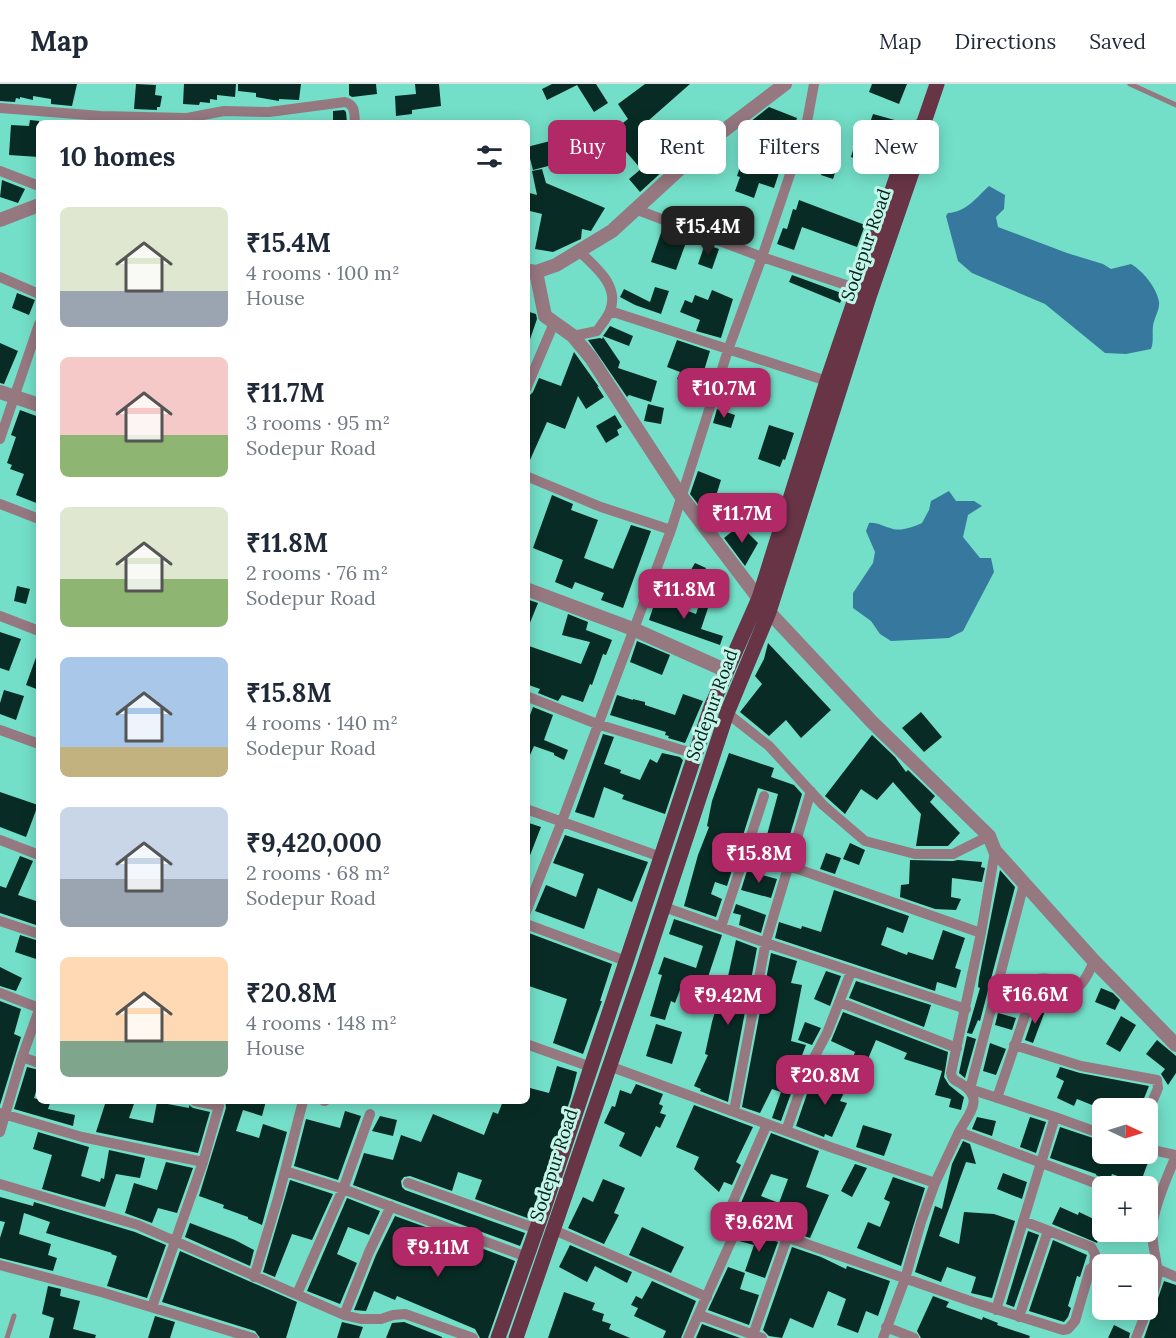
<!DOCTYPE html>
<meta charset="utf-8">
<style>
:root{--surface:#fff;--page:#f2f2f3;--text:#1f2937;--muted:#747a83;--line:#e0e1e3;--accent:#b22967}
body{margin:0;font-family:Lora,serif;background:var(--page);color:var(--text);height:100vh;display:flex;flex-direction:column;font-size:22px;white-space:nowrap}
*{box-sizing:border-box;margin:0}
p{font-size:20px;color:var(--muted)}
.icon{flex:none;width:33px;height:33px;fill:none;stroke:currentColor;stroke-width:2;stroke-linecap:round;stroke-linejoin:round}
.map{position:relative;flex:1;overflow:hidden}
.drawer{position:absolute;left:36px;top:36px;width:494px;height:984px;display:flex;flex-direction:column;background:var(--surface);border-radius:9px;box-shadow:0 3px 15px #0003}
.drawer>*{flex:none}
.top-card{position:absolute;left:548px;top:36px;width:538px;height:54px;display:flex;gap:12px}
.needle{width:39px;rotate:94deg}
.fabs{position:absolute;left:1092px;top:1014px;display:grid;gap:12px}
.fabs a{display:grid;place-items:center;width:66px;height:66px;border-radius:9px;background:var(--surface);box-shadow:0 3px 15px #0003;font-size:30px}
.price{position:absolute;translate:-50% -51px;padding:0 14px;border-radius:12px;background:var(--accent);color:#fff;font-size:20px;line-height:39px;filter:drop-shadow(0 2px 3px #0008)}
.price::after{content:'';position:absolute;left:50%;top:36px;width:18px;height:14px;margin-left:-9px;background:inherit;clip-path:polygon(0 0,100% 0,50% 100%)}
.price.on{background:#222;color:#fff}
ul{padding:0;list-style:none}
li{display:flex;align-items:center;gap:18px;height:150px;padding:0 24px}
li span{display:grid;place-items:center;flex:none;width:168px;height:120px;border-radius:9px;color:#555}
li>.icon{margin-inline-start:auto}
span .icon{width:72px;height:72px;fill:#fffc;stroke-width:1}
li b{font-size:26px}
h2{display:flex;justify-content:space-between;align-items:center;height:72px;padding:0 24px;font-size:26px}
.tag{padding:0 21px;border-radius:9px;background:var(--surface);box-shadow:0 3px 15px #0003;font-size:21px;line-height:54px}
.tag.on{background:var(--accent);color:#fff}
header{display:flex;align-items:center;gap:36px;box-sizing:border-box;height:84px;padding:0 30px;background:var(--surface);border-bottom:2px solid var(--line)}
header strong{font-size:28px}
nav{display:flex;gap:33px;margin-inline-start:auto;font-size:21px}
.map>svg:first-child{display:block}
.water{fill:#37789f}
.building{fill:#082c25;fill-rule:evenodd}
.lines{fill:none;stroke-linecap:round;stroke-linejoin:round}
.service{stroke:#967881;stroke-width:5}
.minor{stroke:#967881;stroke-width:10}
.tertiary{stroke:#967881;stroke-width:14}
.primary{stroke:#683547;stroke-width:15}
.labels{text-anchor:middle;stroke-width:6;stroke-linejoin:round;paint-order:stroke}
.street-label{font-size:18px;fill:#00221b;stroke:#c4f5e9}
</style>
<header>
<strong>Map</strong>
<nav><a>Map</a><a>Directions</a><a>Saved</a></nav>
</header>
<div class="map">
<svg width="1176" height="1254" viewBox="0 0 1176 1254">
<rect width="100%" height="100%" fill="#73dfc8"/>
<path class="water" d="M989,102L1005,111L1004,125L996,133L998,143L1067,169L1103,180L1111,185L1131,180C1143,187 1157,204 1159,218C1160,226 1154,234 1153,242C1152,250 1154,257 1151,265L1126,270L1105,269L1045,220L972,189L958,177L946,132L948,129C966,128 976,114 989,102Z
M949,407L956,417H974L982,422L968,431L963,453L980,474H991L994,488L963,547L949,554L891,557L880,550L871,537L853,524V509L873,479L875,468L866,447L869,439C878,438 884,443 893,445C902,447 913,443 922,439L929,426L931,417Z"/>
<path class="building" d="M0,0H77L72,22L51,20V15L33,12V16L20,13V15L16,14L15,18L0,17Z
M136,0L156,1L155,11L162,12L160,23H157V26L134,25Z
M184,0H236L235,13L217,11V16L210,15V19L200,18L199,21L183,20Z
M238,0H301L299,16L279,15V17L256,13V9L238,7Z
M349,0H376L377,10L352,13L349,11Z
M415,0H439L441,22L412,26V30L396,32L395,12L416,10Z
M552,0H596L608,19L594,28L577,1L547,16L542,5Z
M645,0H690L640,44L657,65L666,84L640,108L629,95L641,85L610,49L628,35L618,20Z
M872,0H907L899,20L869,8Z
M769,23L797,34L774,104L759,99L754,114L735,107L740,93L737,92L745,68L756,72L766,44L750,38Z
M344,26L346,28L347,39H333V27Z
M873,30L902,38L896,58H894L889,71L887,70L882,83L851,73L854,63L861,65Z
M30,36L39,37V73L9,71L11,41L29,42Z
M594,39L605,55L582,70L584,74L573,79L571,76L533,86L527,63L554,56L556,63L579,50Z
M814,46L830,52L825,66L809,60Z
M817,67L840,74L833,95L821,91L822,87L812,84Z
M542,85L546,99L605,124L591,147L582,145L581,155L553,168L535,165L542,130L526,126V108L537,111L532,87Z
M2,96L25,105L18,119L0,113Z
M799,116L865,141L857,163L802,143L794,166L777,160L783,144L787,145L793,125L796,126Z
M663,143L688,153L676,186L651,178Z
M705,160L719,165L712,185L698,180Z
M792,191L844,210L840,219L789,198Z
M655,203L669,207L661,230L635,221L620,213L624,205L650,218Z
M712,206L733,215L721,254L696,247L700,236L680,228L685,216L692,219L695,211L708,216Z
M17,209L35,216L29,231L12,224Z
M526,227L536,230L537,235L528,261H526Z
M610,242L633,252L629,262L603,252Z
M603,253L620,278L618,284L657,297L651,318L629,311L627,313L588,256L600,254L602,255Z
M677,256L710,267L699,303L677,295L680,288L667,283Z
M0,259L18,267L4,300L0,299Z
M574,268L599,303L597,302L604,313L586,325L578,312L565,345L547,338L526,385V319L529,312L533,308L539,294L561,302Z
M648,320L664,324L661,340L644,337Z
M717,325L735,331L731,344L713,339Z
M20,326L39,333V420L16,411L24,390L10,385L12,381L7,379L16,353L11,351Z
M615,331L622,343L617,346L619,351L606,359L596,342Z
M769,341L794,349L785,376L783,375L780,383L758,375Z
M698,387L721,396L709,434L690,410Z
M552,411L573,420L571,426L598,436L584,474L613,485L631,441L651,447L623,524L601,516L604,509L575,498L572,505L555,498L563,476L533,464Z
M740,441L758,459L745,482L724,454Z
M695,479L706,484L698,502L685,496Z
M17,502L30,505L26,520L14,517Z
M526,515L538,519L527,546H526Z
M656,515L696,530L700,518L709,521L701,545L723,552L720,561L649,536Z
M568,530L588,538L586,546L612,556L606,571L603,570L592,601L590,600L583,618L562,611L558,617L538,609L540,605L526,600V561L581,580L590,558L562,551Z
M0,548L21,555L9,587L0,584Z
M637,557L670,571L662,591L630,578Z
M768,559L831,626L801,654L786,636L769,652L740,628L762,600L755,592L764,575Z
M38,568H39V606L26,601Z
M4,606L24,612L16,636L0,630V619Z
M683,610L703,617L685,659L668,654L669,652L665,651L666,648L610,631L617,611L633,616V615L645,618V621L675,631Z
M533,623L553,631L544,656L568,666L564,676L554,671V669L534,662L526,680V642Z
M921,628L942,653L924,668L902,644Z
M603,650L614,653L604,680L621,686L620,689L640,696L650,675L657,679L662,669L680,673L683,676L665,730L622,715L624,711L604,703L594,734L575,728Z
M872,651L895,673L906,688L908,686L935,712L930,718L960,749L948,762H916L921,730L893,698L877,716L861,705L845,730L825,712Z
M729,669L774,684L771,693L794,701L802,710L789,754L780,752L777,765L756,760L760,749L767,751L778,710L758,704L727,802L715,798L711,810L722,815L716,833L684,822L698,771L709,743L707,742L712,717Z
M0,708L38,721L26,753L0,743Z
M526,738L541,743L527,779H526Z
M565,751L648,778L632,818L598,804L584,845L535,827L546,801L576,813L584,790L553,779Z
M850,759L865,766L859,781L843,775Z
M826,769L841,774L835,790L820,785Z
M20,772L33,777L18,811L39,818V842L0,829V802L6,804Z
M910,776L953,777L958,776L982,778L981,783L985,784L982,798L952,794L951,813L961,815L956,826L935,825L900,813L901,801L909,800Z
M1000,786L1015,803L980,937L978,936L972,950L967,949L980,904L978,903L979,894Z
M747,787L777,795L771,814L741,806Z
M834,806L909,832L903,849L887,843L881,861L907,871L908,868L933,876L943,846L965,854L955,884L961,886L956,904L937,898L935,907L775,854L779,838L801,845L802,842L821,848Z
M736,820L766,831L761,849L739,841L741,831L733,829Z
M674,835L722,851L704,905L683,898L675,919L671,917L665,936L650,932L662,891L658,890L664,873L696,884L703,862L669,850Z
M526,848L612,880L600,917H602L583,970L553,959L567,915L526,901Z
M20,851L39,857V876L15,868Z
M736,856L757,864L728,1018L700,1007L701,1005L694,1002L708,971L705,970L712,938L717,921H719L723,905L725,906Z
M771,869L797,877L791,899L802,901L791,957L806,961L794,992L797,993L781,1037L772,1034L781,1008L772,1005L760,1029L742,1023Z
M0,883L22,894L16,907L0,902Z
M826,887L841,892L830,922L814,915Z
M856,897L931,921L924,943L849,914Z
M1101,904L1113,909L1120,916L1115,926L1095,918Z
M1055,907L1070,912L1066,923L1051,917Z
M0,917L21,925L14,950L21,953L0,1021Z
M1036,924L1045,927L1033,959L1025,956Z
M843,928L948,968L944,993L949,1001L964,1013L961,1026L949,1023L951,1015L935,1011L942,987L904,975L907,969L876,956L865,982L852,976L855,968L831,957Z
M998,929L1016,934L1012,946L995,941Z
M1121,932L1136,941L1120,968L1106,960Z
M805,938L821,944L812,961L798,956Z
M656,940L682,948L672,980L646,972Z
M967,952L976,955L965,994L959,989Z
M1157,956L1176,972V989L1168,1001L1161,990L1165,985L1146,970Z
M990,959L1006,965L996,991L983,987Z
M557,982L577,988L571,1013L530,1135L475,1115L482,1096L458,1088L452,1107L410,1092L404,1093L401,1097L402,1103L405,1106L525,1149L520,1162L353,1101L364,1069L393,1076L401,1051L421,1058L433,1030L484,1051L493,1028L498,1030L503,1017H526V1003L549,1009Z
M27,983L39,986V997L34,1014L50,1019L48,1025L75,1031L73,1042L14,1025Z
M837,983L853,990L840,1017L847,1019L832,1053L825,1050L824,1053L796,1042L809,1004L825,1010Z
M1060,983L1080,989L1149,1002L1140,1024H1102V1042L1092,1038L1097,1023L1077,1015L1074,1022L1057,1014L1064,997L1056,993Z
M636,1000L663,1010L659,1020L663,1022L660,1029L666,1031L660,1044L656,1042L641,1073L619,1062L625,1049L604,1039L612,1022L615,1023L620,1006L631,1010Z
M106,1017H135L129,1034L153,1039L157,1018L189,1024V1021L193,1024L210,1028L198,1069L96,1048Z
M225,1017H266L262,1032L243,1026L236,1047L259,1054L263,1040L287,1048L262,1141L248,1135V1133L223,1124L224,1121L199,1112L226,1024Z
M694,1021L753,1043L736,1078L741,1081L732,1101L724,1098L719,1108L694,1085L699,1073L676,1063Z
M345,1027L361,1032L338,1096L294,1082L306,1035L340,1044Z
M380,1032L397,1036L393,1052L372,1047Z
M977,1033L996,1037L992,1052L972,1045Z
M1030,1033L1046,1038L1036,1069L1020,1063Z
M863,1041L892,1050L884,1072L856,1063Z
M1060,1043L1102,1057L1099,1070H1142L1150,1073L1140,1100L1112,1090L1109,1098L1096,1091V1090L1050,1074Z
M38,1048L89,1063L81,1092L100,1098L101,1094L104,1095L109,1066L145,1074L140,1094L116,1090L105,1123L42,1105L52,1071L33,1065Z
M771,1049L819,1067L806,1103L829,1111L810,1154L743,1130V1128L738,1126ZM771,1090L788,1095L779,1119L761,1112Z
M963,1057L970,1060L976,1080L966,1078L939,1152L959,1160L964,1128L994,1130L1015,1137L992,1214L971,1209L976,1193L947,1183L941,1198L915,1188L935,1122L942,1125L952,1080Z
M166,1078L193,1084L177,1129L158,1124L152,1139L125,1129L134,1099L157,1106Z
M855,1080L867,1084L852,1113L841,1107Z
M1003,1089L1027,1098L1022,1115L997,1105Z
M893,1093L925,1104L901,1182L857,1164L868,1138L880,1143L890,1118L884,1115Z
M603,1095L625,1104L614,1129L619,1131L604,1160L568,1144L583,1113L593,1118Z
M290,1096L333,1110L312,1156L292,1150L275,1193L263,1188Z
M0,1113L33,1122L34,1118L135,1148L166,1161L147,1214L107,1202L117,1172L111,1170L112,1169L46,1149L50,1138L24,1129L19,1150L51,1160L48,1171L57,1174L53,1187L0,1174V1154L5,1138L0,1137Z
M347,1114L380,1127L369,1151L348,1143L337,1170L357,1179L340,1220L307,1207Z
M1060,1123L1078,1131L1079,1128L1102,1139L1097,1159L1052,1140Z
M395,1132L431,1145L420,1168L455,1181L465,1158L515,1177L488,1254H480L475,1245L397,1212L395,1216L374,1207L366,1227L354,1226L376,1171Z
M190,1139L235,1156L254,1166L250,1182L185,1153Z
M642,1143L684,1163L671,1189L629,1171Z
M744,1146L778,1158L765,1194L745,1187L754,1161L739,1157Z
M1028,1147L1039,1151L1014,1223L1006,1220Z
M1053,1156L1087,1171L1080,1193L1077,1192L1068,1222L1071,1224L1068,1233L1064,1238L1029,1227Z
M570,1161L632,1188L627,1199L595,1182L587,1198L559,1183Z
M792,1163L821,1173L846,1185L847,1182L890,1197L878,1232L866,1227L858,1249L837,1241L846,1215L828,1207L813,1244L790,1234L782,1254L769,1252L763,1246Z
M180,1167L297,1218L286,1254H260L255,1247L162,1218Z
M728,1183L745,1189L740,1205L759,1211L749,1241L708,1226Z
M1102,1188V1203L1094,1199L1097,1190Z
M652,1197L696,1217L681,1254H663L666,1247L634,1232L638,1224L631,1221L636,1212L642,1215Z
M1164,1197L1176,1201V1254H1144Z
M48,1202L61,1205L60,1212L80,1217L73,1245L96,1251L95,1254H49L54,1234L42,1230Z
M564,1208L595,1219L592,1226L604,1230L602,1237L611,1240L609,1245L630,1254H548Z
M933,1212L949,1218L946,1223L982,1236L983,1233L998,1239L997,1241L1030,1252L1029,1254H921L917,1247Z
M155,1232L175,1238L170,1254H148Z
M342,1238L363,1243L359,1254H337Z
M404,1238L442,1253V1254H386L392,1239Z
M702,1240L740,1254H696Z
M1114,1241L1130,1249L1129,1254H1108Z"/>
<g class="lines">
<path class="service" d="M1130,0L1176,21
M7,1254L14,1232"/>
<path class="minor" d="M0,24L101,32L187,34L224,27L269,28L345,18C356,21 354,30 355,39
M0,87L39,102
M635,125L762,173L858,205
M0,193L39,210
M610,227L827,297
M573,252L597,247C601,241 607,234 610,227C620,201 595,183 579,167
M526,305L554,239
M0,355L39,240
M526,392L601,423L671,446
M0,420L39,435
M0,532L39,547
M526,612L597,640L695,670
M727,629L769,662L823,721L865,757L915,770H953L989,752
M0,646L39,660
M526,725L661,773
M0,756L39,771
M789,782L981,849
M1024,800L970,1005L1055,1033
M664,823L766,859L966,925
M526,828L562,737L671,446L728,266L762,173L806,43L814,0
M0,837L39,850
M526,840L626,877
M721,843L764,712
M0,909L39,924
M839,918L957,964
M526,960L591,983
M1014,961L1081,982L1157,996L1158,1004L1148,1028
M22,973L39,979
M609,982L830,1063L935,1099
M997,1014L1037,896C1051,888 1071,912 1082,899C1087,893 1091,884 1094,877
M324,1017H325
M734,1027L766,857L811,707
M0,1029L82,1053L203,1078
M786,1047L807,987L827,949L851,888
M0,1048L22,973L39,926
M959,1048C970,1028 985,1014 960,999C954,996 952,995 951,989L981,849L995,767
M1148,1065L1176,1071
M285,1087L343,1105L527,1173
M408,1099L537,1145
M0,1100L138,1141L344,1231L361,1235H381L393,1231L405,1230L473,1254
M740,1137L729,1131V1127L767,1040
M1023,1137L1091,1163L1095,1170L1094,1182
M554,1146L707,1213
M0,1181L101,1208L253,1254
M1148,1184L1158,1185L1176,1193
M254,1193L278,1114L303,1017
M297,1210L343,1105L370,1030
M152,1223L203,1078L219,1022L195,1017
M1148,1223C1152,1212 1159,1196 1157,1183C1155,1167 1150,1153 1153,1137C1157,1114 1168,1092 1176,1071
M996,1226L1055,1033L1102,1050
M344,1231L369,1168L391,1122
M699,1231L762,1254
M1019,1233L1048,1147
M886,1243L914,1254
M688,1254L740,1137L973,1218L1063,1246L1068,1245L1075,1237L1090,1185L1094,1182L1102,1181
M752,1254L787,1154
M883,1254L905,1195L921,1138L935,1099L959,1048L1103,1102
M1136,1254L1147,1226"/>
<path class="tertiary" d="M0,136L39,121
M526,186L536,188L556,181L612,147L710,57L785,0
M536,188L545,232L573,252L591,274L681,412L769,528L872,638L989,752L995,767L1094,877L1176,961
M0,308L39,321
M526,505L633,545L727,587"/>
<path class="primary" d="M498,1254L544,1124L711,623L759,514L827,297L913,45L923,41
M516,1254L642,888L727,629L769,528L870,210L923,56V41L937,0"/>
</g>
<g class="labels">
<g class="street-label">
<text transform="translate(866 161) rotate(-71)" y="6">Sodepur Road</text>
<text transform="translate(712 621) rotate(-70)" y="6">Sodepur Road</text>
<text transform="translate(554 1081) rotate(-72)" y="6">Sodepur Road</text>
</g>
</g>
</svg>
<div class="fabs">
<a><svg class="needle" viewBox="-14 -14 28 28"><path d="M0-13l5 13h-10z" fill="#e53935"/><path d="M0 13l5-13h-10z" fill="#747a83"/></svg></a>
<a>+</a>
<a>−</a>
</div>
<b class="price on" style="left:708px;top:173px">₹15.4M</b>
<b class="price" style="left:724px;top:335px">₹10.7M</b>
<b class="price" style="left:742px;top:460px">₹11.7M</b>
<b class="price" style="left:684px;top:536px">₹11.8M</b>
<b class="price" style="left:759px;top:800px">₹15.8M</b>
<b class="price" style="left:1035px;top:941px">₹16.6M</b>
<b class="price" style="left:728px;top:942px">₹9.42M</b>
<b class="price" style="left:825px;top:1022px">₹20.8M</b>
<b class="price" style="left:759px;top:1169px">₹9.62M</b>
<b class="price" style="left:438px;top:1194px">₹9.11M</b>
<div class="top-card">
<a class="tag on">Buy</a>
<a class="tag">Rent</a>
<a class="tag">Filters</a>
<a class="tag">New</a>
</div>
<section class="drawer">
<h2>10 homes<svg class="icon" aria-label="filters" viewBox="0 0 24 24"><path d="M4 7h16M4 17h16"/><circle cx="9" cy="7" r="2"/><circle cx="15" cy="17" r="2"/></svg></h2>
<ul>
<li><span style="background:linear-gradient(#dfe7d0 70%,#9aa5b1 0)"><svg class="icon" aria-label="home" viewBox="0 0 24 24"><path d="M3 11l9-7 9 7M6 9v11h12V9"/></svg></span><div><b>₹15.4M</b><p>4 rooms · 100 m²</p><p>House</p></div></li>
<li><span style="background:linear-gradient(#f6c9c9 65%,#8fb573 0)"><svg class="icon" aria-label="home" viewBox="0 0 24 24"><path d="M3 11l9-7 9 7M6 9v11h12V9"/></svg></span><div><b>₹11.7M</b><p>3 rooms · 95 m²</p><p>Sodepur Road</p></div></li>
<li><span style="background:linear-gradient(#dfe7d0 60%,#8fb573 0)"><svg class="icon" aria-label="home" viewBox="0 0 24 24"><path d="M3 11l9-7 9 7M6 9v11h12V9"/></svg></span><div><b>₹11.8M</b><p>2 rooms · 76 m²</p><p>Sodepur Road</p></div></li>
<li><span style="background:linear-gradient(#a9c7e8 75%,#c2b280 0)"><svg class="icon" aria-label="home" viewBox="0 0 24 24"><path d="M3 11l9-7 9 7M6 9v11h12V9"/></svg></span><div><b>₹15.8M</b><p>4 rooms · 140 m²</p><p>Sodepur Road</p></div></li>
<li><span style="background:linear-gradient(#c9d6e8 60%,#9aa5b1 0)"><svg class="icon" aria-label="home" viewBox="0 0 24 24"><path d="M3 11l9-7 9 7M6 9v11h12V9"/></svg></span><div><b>₹9,420,000</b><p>2 rooms · 68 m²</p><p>Sodepur Road</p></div></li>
<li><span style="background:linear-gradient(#ffd9b3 70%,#7fa58c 0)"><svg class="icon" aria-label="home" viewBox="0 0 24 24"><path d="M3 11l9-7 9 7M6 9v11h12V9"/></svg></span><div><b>₹20.8M</b><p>4 rooms · 148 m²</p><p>House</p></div></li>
</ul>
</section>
</div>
